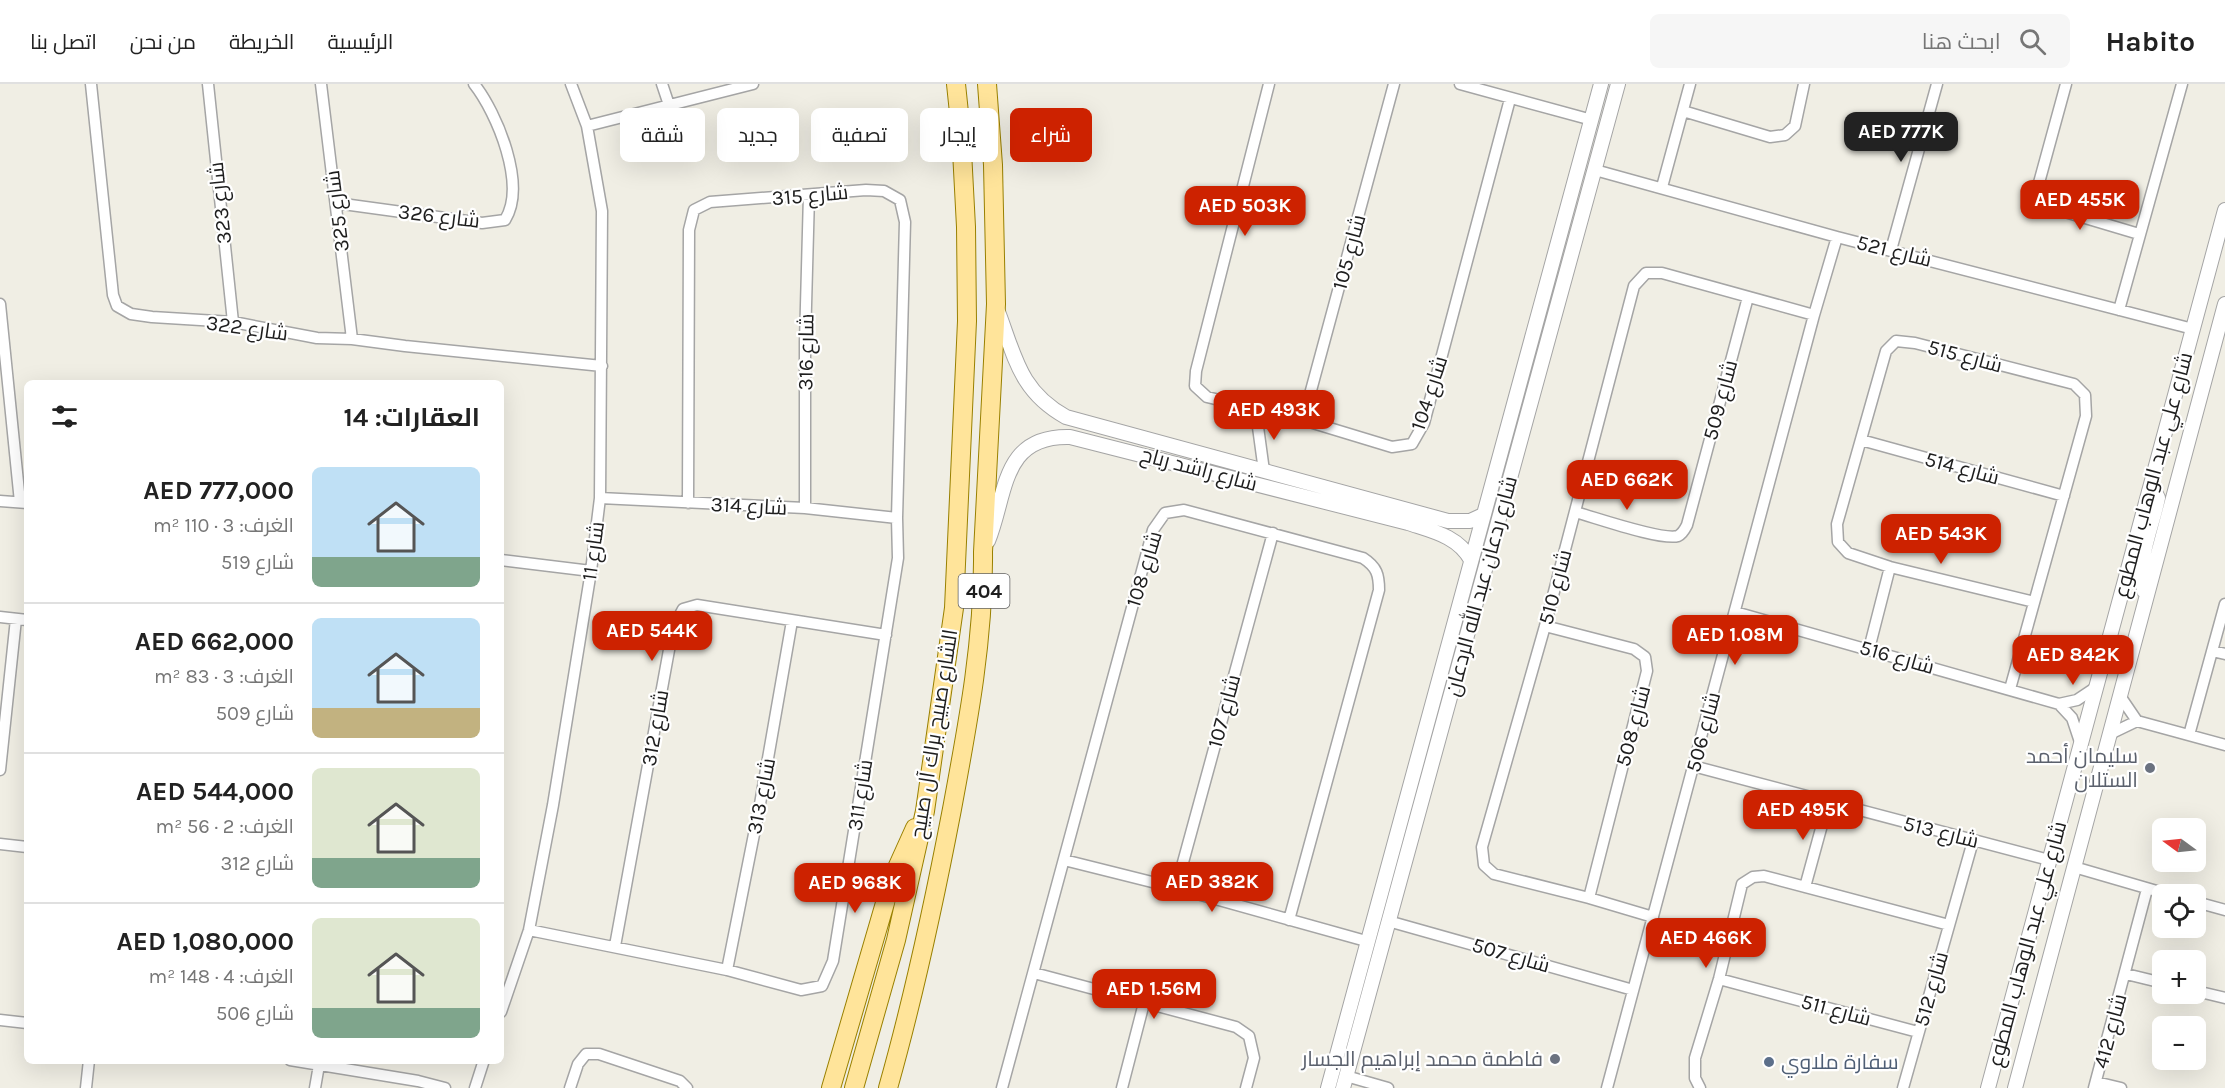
<!DOCTYPE html>
<html lang="ar">
<meta charset="utf-8">
<style>
:root{--surface:#fff;--page:#f6f6f6;--text:#222;--muted:#767676;--line:#e0e0e0;--accent:#cd2200}
body{margin:0;font-family:Karla,Cairo,sans-serif;background:var(--page);color:var(--text);direction:rtl;height:100vh;display:flex;flex-direction:column;font-size:22px;white-space:nowrap}
*{box-sizing:border-box;margin:0}
p{font-size:20px;color:var(--muted)}
.icon{flex:none;width:33px;height:33px;fill:none;stroke:currentColor;stroke-width:2;stroke-linecap:round;stroke-linejoin:round}
.map{position:relative;flex:1;overflow:hidden;direction:ltr}
.panel{position:absolute;left:24px;top:296px;width:480px;height:684px;display:flex;flex-direction:column;background:var(--surface);border-radius:9px;box-shadow:0 6px 24px #0002;direction:rtl}
.panel>*{flex:none}
.guide{position:absolute;left:522px;top:24px;width:570px;height:54px;direction:rtl;display:flex;gap:12px}
.needle{width:39px;rotate:285deg}
.buttons{position:absolute;left:2152px;top:734px;display:grid;gap:12px}
.buttons a{display:grid;place-items:center;width:54px;height:54px;border-radius:9px;background:var(--surface);box-shadow:0 6px 24px #0002;font-size:30px}
.price{position:absolute;translate:-50% -51px;padding:0 14px;border-radius:12px;background:var(--accent);color:#fff;font-size:20px;line-height:39px;filter:drop-shadow(0 2px 3px #0008)}
.price::after{content:'';position:absolute;left:50%;top:36px;width:18px;height:14px;margin-left:-9px;background:inherit;clip-path:polygon(0 0,100% 0,50% 100%)}
.price.selected{background:#222;color:#fff}
ul{padding:0;list-style:none}
li{display:flex;align-items:center;gap:18px;height:150px;padding:0 24px}
li+li{border-top:2px solid var(--line)}
li span{display:grid;place-items:center;flex:none;width:168px;height:120px;border-radius:9px;color:#555}
li>.icon{margin-inline-start:auto}
span .icon{width:72px;height:72px;fill:#fffc;stroke-width:1}
li b{font-size:26px}
h2{display:flex;justify-content:space-between;align-items:center;height:72px;padding:0 24px;font-size:26px}
.pill{padding:0 21px;border-radius:9px;background:var(--surface);box-shadow:0 6px 24px #0002;font-size:21px;line-height:54px}
.pill.selected{background:var(--accent);color:#fff}
header{display:flex;align-items:center;gap:36px;box-sizing:border-box;height:84px;padding:0 30px;background:var(--surface);border-bottom:2px solid var(--line)}
header strong{font-size:28px}
nav{display:flex;gap:33px;margin-inline-start:auto;font-size:21px}
.search{width:420px;height:54px;background:var(--page);display:flex;align-items:center;gap:15px;box-sizing:border-box;padding:0 21px;border-radius:9px;color:var(--muted);font-size:22px}
.map>svg:first-child{display:block}
.lines{fill:none;stroke-linecap:round;stroke-linejoin:round}
.minor-casing{stroke:#a5a5a5;stroke-width:13}
.tertiary-casing{stroke:#a5a5a5;stroke-width:16}
.primary-casing{stroke:#998000;stroke-width:20}
.minor{stroke:#fff;stroke-width:10}
.tertiary{stroke:#fff;stroke-width:14}
.primary{stroke:#ffe49a;stroke-width:18}
.worship-dot{fill:#6b7280;stroke:#fff;stroke-width:2}
.service-dot{fill:#5c6f8a;stroke:#fff;stroke-width:2}
.labels{text-anchor:middle;stroke-width:4.5;stroke-linejoin:round;paint-order:stroke}
.shield{fill:#fff;stroke:#626262;stroke-width:1.5}
.shield-label{font-size:20px;font-weight:bold;fill:#1e1e1e}
.street-label{font-size:21px;fill:#1e1e1e;stroke:#fff}
.worship-label{font-size:21px;fill:#5b616d;stroke:#fff;text-anchor:end}
.service-label{font-size:21px;fill:#4e5e75;stroke:#fff;text-anchor:start}
</style>
<header>
<strong>Habito</strong>
<div class="search"><svg class="icon" aria-label="search" viewBox="0 0 24 24"><circle cx="10" cy="10" r="6"/><path d="M15 15l6 6"/></svg>ابحث هنا</div>
<nav><a>الرئيسية</a><a>الخريطة</a><a>من نحن</a><a>اتصل بنا</a></nav>
</header>
<div class="map">
<svg width="2225" height="1004" viewBox="0 0 2225 1004">
<rect width="100%" height="100%" fill="#f0eee4"/>
<g class="lines">
<defs>
<path id="minor" d="M91,0L113,211L117,222L131,230L152,233L233,238L317,254L352,255L405,262L602,282
M208,0L233,238
M321,0L352,255
M662,0L669,21
M1269,0L1196,287L1195,302L1207,313L1303,336L1392,363L1412,360L1424,339L1510,15
M1460,0L1592,36
M2066,0L2037,106L2039,115L2045,122L2139,150
M1683,27L1770,53L1785,51L1795,42L1804,0
M587,42L753,0
M1595,86L1837,153L2193,245
M1662,103L1690,0
M336,119L482,139L505,136C527,101 497,29 474,0
M1891,166L1937,0
M0,220L20,418
M2119,226L2182,0
M1260,325L1258,343L1264,387
M1303,336L1394,0
M1861,356L2064,412
M600,414L805,424L897,434
M0,417L27,419
M805,424V258L809,111
M1575,428C1594,433 1662,457 1678,452C1682,450 1685,445 1687,441L1748,213
M501,476L591,487
M1735,528L2059,620L2077,616L2095,604
M0,533L27,536
M1545,542L1634,565L1645,573L1647,587L1589,814
M1869,565L1890,483
M2212,567L2225,570
M2010,605L2086,332L2085,311L2074,300L1915,259L1896,257L1886,267L1837,440L1838,458L1848,469L1890,483L2034,518
M2120,612L2137,637L2225,661
M2059,620L2072,634L2080,658
M2110,650L2137,637
M2189,651L2225,520
M1693,682L2049,776
M0,686L16,535
M0,760L27,763
M1064,776L1176,804L1366,857
M2074,783L2167,810
M1805,803L1828,719
M1176,804L1273,449
M2196,818L2225,826
M1653,833L1589,814L1494,790L1484,781L1482,763L1545,542L1634,202L1646,189H1662L1814,231
M1388,837L1633,906
M529,846L727,886L801,906L822,902L833,877L898,474L897,434L905,138L900,116L884,107L866,106L710,118L694,126L689,146L688,419
M615,862L673,544L683,525L697,521L886,551
M727,886L760,720L792,537
M1034,889L1236,943L1249,952L1254,974L1246,1004
M2126,890L2163,899
M1719,895L1918,948
M2196,907L2225,914
M501,928L529,846L553,721L591,487L600,414L602,127L587,42L571,0
M0,936L27,939
M290,976L418,997L445,1004
M1346,992L1388,1004
M2096,998L2121,1004
M86,1004L89,976
M315,1004L319,981
M475,1004L484,976
M570,1004L578,980L586,970H599L680,997L687,1004
M1002,1004L1153,446L1165,429L1184,426L1363,474C1377,483 1379,491 1379,506L1289,836
M1122,1004L1144,919
M1607,1004L1814,231L1837,153
M1700,1004L1695,994V974L1719,895L1742,800L1753,793L1764,792L1949,841
M1903,1004L1973,757
M2094,1004L2147,805"/>
<path id="tertiary" d="M997,225C1015,272 1019,307 1066,333L1448,437H1470L1483,431
M988,457C1007,410 1001,351 1070,353L1408,439C1432,447 1458,452 1471,476
M2144,507C2136,476 2152,444 2158,414L2155,408L2149,407
M1328,1004L1601,0
M1343,1004L1618,0
M1988,1004L2225,126
M2015,1004L2225,220"/>
<path id="primary" d="M831,1004L892,795L915,744
M854,1004L896,856L925,727L954,524L967,237L966,143L961,48L956,0
M888,1004C914,912 934,819 952,725C968,639 984,555 983,468L996,220L993,81L987,0"/>
</defs>
<use href="#minor" class="minor-casing"/>
<use href="#tertiary" class="tertiary-casing"/>
<use href="#primary" class="primary-casing"/>
<use href="#minor" class="minor"/>
<use href="#tertiary" class="tertiary"/>
<use href="#primary" class="primary"/>
</g>
<g class="worship-dot">
<circle cx="2150" cy="684" r="6"/>
<circle cx="1555" cy="975" r="6"/>
</g>
<circle class="service-dot" cx="1769" cy="978" r="6"/>
<g class="labels">
<rect class="shield" x="958.5" y="490" width="51" height="34" rx="4.5"/>
<g class="shield-label">
<text x="984" y="514">404</text>
</g>
<g class="street-label">
<text transform="translate(810 111) rotate(-5)" y="7">شارع 315</text>
<text transform="translate(220 119) rotate(-96)" y="7">شارع 323</text>
<text transform="translate(337 127) rotate(-97)" y="7">شارع 325</text>
<text transform="translate(439 132) rotate(7)" y="7">شارع 326</text>
<text transform="translate(1894 167) rotate(14)" y="7">شارع 521</text>
<text transform="translate(1349 168) rotate(-75)" y="7">شارع 105</text>
<text transform="translate(247 244) rotate(8)" y="7">شارع 322</text>
<text transform="translate(806 268) rotate(-89)" y="7">شارع 316</text>
<text transform="translate(1965 272) rotate(15)" y="7">شارع 515</text>
<text transform="translate(1429 309) rotate(-72)" y="7">شارع 104</text>
<text transform="translate(1720 316) rotate(-75)" y="7">شارع 509</text>
<text transform="translate(1962 384) rotate(15)" y="7">شارع 514</text>
<text transform="translate(1199 385) rotate(15)" y="7">شارع راشد رباح</text>
<text transform="translate(2153 391) rotate(-75)" y="7">شارع علي عبد الوهاب المطوع</text>
<text transform="translate(749 422) rotate(3)" y="7">شارع 314</text>
<text transform="translate(593 467) rotate(-82)" y="7">شارع 11</text>
<text transform="translate(1144 485) rotate(-73)" y="7">شارع 108</text>
<text transform="translate(1481 502) rotate(-75)" y="7">شارع ردعان عبد الله الردعان</text>
<text transform="translate(1555 503) rotate(-75)" y="7">شارع 510</text>
<text transform="translate(1897 573) rotate(16)" y="7">شارع 516</text>
<text transform="translate(1224 627) rotate(-75)" y="7">شارع 107</text>
<text transform="translate(1633 642) rotate(-75)" y="7">شارع 508</text>
<text transform="translate(655 644) rotate(-80)" y="7">شارع 312</text>
<text transform="translate(1703 648) rotate(-75)" y="7">شارع 506</text>
<text transform="translate(934 650) rotate(-81)" y="7">الشارع صبيح براك آل صبيح</text>
<text transform="translate(860 711) rotate(-81)" y="7">شارع 311</text>
<text transform="translate(761 712) rotate(-79)" y="7">شارع 313</text>
<text transform="translate(1941 748) rotate(14)" y="7">شارع 513</text>
<text transform="translate(2027 860) rotate(-75)" y="7">شارع علي عبد الوهاب المطوع</text>
<text transform="translate(1511 871) rotate(16)" y="7">شارع 507</text>
<text transform="translate(1931 905) rotate(-74)" y="7">شارع 512</text>
<text transform="translate(1836 926) rotate(15)" y="7">شارع 511</text>
<text transform="translate(2110 947) rotate(-75)" y="7">شارع 412</text>
</g>
<g class="worship-label">
<text x="2138" y="679">سليمان أحمد<tspan x="2138" dy="24">الستلان</tspan></text>
<text x="1543" y="982">فاطمة محمد إبراهيم الجسار</text>
</g>
<g class="service-label">
<text x="1781" y="985">سفارة ملاوي</text>
</g>
</g>
</svg>
<div class="buttons">
<a><svg class="needle" viewBox="-14 -14 28 28"><path d="M0-13l5 13h-10z" fill="#e53935"/><path d="M0 13l5-13h-10z" fill="#767676"/></svg></a>
<a><svg class="icon" aria-label="locate" viewBox="0 0 24 24"><circle cx="12" cy="12" r="6"/><path d="M12 2v4M12 18v4M2 12h4M18 12h4"/></svg></a>
<a>+</a>
<a>−</a>
</div>
<b class="price selected" style="left:1901px;top:79px">AED 777K</b>
<b class="price" style="left:2080px;top:147px">AED 455K</b>
<b class="price" style="left:1245px;top:153px">AED 503K</b>
<b class="price" style="left:1274px;top:357px">AED 493K</b>
<b class="price" style="left:1627px;top:427px">AED 662K</b>
<b class="price" style="left:1941px;top:481px">AED 543K</b>
<b class="price" style="left:652px;top:578px">AED 544K</b>
<b class="price" style="left:1735px;top:582px">AED 1.08M</b>
<b class="price" style="left:2073px;top:602px">AED 842K</b>
<b class="price" style="left:1803px;top:757px">AED 495K</b>
<b class="price" style="left:1212px;top:829px">AED 382K</b>
<b class="price" style="left:855px;top:830px">AED 968K</b>
<b class="price" style="left:1706px;top:885px">AED 466K</b>
<b class="price" style="left:1154px;top:936px">AED 1.56M</b>
<div class="guide">
<a class="pill selected">شراء</a>
<a class="pill">إيجار</a>
<a class="pill">تصفية</a>
<a class="pill">جديد</a>
<a class="pill">شقة</a>
</div>
<section class="panel">
<h2>العقارات: 14<svg class="icon" aria-label="filters" viewBox="0 0 24 24"><path d="M4 7h16M4 17h16"/><circle cx="9" cy="7" r="2"/><circle cx="15" cy="17" r="2"/></svg></h2>
<ul>
<li><span style="background:linear-gradient(#bfe0f5 75%,#7fa58c 0)"><svg class="icon" aria-label="home" viewBox="0 0 24 24"><path d="M3 11l9-7 9 7M6 9v11h12V9"/></svg></span><div><b>AED 777,000</b><p>الغرف: 3 · 110 m²</p><p>شارع 519</p></div></li>
<li><span style="background:linear-gradient(#bfe0f5 75%,#c2b280 0)"><svg class="icon" aria-label="home" viewBox="0 0 24 24"><path d="M3 11l9-7 9 7M6 9v11h12V9"/></svg></span><div><b>AED 662,000</b><p>الغرف: 3 · 83 m²</p><p>شارع 509</p></div></li>
<li><span style="background:linear-gradient(#dfe7d0 75%,#7fa58c 0)"><svg class="icon" aria-label="home" viewBox="0 0 24 24"><path d="M3 11l9-7 9 7M6 9v11h12V9"/></svg></span><div><b>AED 544,000</b><p>الغرف: 2 · 56 m²</p><p>شارع 312</p></div></li>
<li><span style="background:linear-gradient(#dfe7d0 75%,#7fa58c 0)"><svg class="icon" aria-label="home" viewBox="0 0 24 24"><path d="M3 11l9-7 9 7M6 9v11h12V9"/></svg></span><div><b>AED 1,080,000</b><p>الغرف: 4 · 148 m²</p><p>شارع 506</p></div></li>
</ul>
</section>
</div>
